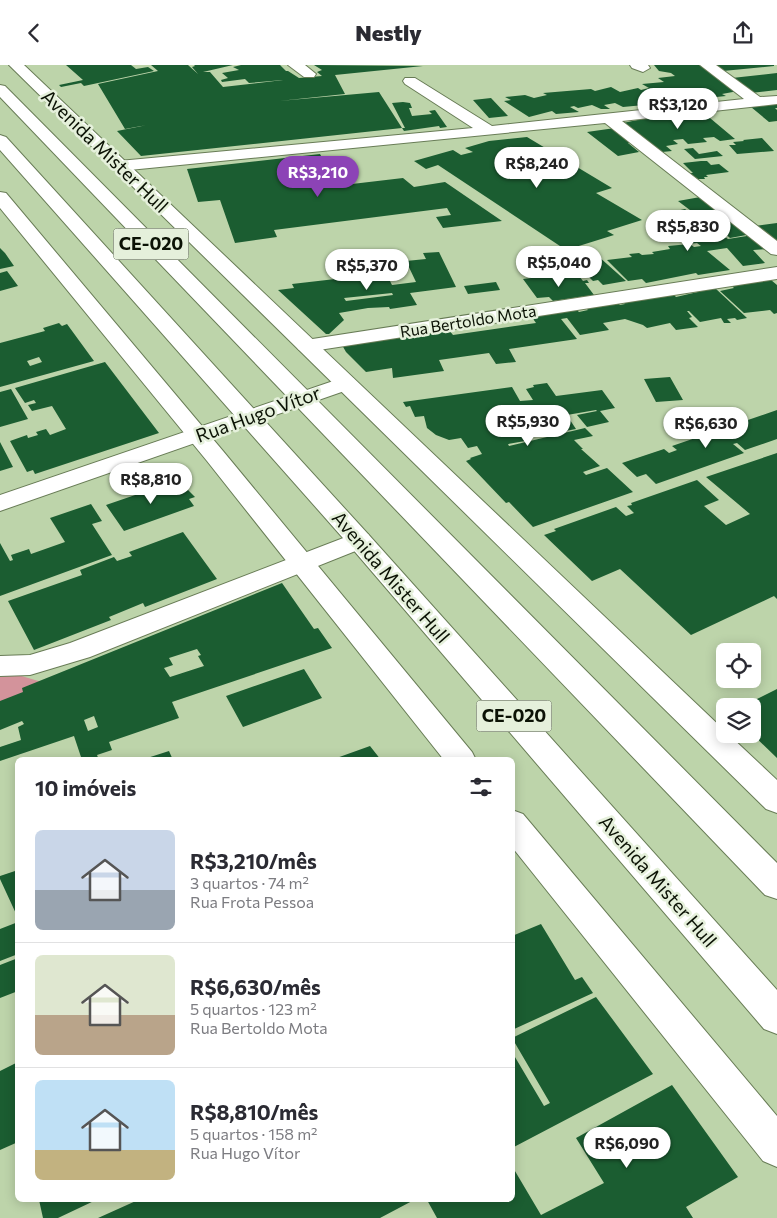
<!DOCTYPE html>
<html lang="pt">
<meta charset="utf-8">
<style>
:root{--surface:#fff;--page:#f7f7f7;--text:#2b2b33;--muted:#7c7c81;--line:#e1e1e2;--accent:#8c43b6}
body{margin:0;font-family:Commissioner,sans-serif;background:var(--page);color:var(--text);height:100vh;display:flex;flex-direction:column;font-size:19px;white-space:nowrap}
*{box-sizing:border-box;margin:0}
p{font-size:16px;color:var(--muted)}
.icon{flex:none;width:28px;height:28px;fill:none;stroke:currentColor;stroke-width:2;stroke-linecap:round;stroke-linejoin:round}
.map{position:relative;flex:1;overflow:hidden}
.panel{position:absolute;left:15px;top:692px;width:500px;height:445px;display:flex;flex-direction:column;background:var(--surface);border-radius:8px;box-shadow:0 2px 12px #0003}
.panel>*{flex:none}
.tools{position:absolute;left:716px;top:578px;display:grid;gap:10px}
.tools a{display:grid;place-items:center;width:45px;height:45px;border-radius:8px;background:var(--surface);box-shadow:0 2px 12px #0003;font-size:25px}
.price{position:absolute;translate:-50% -42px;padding:0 11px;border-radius:18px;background:#fff;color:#222;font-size:16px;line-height:32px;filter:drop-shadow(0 1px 2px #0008)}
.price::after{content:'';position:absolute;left:50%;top:30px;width:15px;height:11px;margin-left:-8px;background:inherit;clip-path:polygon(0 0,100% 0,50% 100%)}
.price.active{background:var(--accent);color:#fff}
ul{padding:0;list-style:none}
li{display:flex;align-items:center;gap:15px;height:125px;padding:0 20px}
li+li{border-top:1px solid var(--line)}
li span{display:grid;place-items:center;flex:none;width:140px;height:100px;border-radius:8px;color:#555}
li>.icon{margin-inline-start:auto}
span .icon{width:60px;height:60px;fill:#fffc;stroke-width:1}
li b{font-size:21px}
h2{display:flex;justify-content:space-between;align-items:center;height:60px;padding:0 20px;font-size:21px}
header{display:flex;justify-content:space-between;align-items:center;height:65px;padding:0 20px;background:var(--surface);font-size:22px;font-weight:800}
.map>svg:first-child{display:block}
.green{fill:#d3939b}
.building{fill:#1b5d31;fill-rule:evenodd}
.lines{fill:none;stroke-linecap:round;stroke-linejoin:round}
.minor-casing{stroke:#687c56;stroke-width:2}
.major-casing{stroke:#687c56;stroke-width:2}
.highway-casing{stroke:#687c56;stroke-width:2}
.minor{fill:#fff;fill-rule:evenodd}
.major{fill:#fff;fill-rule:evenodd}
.highway{fill:#fff;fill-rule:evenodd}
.labels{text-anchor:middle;stroke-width:5;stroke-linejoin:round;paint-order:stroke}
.far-street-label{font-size:16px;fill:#0b1205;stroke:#e5f0db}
.shield{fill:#e5f0db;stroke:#4c5545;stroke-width:1}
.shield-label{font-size:18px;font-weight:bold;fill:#0b1205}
.street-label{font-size:19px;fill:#0b1205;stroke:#e5f0db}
</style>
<header><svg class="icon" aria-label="back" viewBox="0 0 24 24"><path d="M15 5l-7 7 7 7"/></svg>Nestly<svg class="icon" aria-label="share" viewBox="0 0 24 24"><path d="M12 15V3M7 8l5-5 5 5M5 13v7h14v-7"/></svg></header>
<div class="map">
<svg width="777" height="1153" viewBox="0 0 777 1153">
<rect width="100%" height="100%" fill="#bdd4aa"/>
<path class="green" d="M0,607L15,609L55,621L0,645Z"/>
<path class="building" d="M66,0H131L136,4L148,2L154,6L84,21L81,18L61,22L59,20L83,15Z
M151,0H188L198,9L192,2L195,1L194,0H233L203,7H210L223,22L283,15L249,18L245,14L222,17L221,15L228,13L222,8L239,5L233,2L241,0H280L286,6H288L299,13L322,11L317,7L322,5L314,0L423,1L335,10L345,29L279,36L379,27L402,63L141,91L117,66L147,60L125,64L98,19L158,6Z
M654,0H701L738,26L722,29L726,31L707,33L702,30L677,36L673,34L663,36L657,33L638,37L644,40L623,42L615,38L604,40L610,44H601L592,40L578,43L574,41L570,42L579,47L556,49L552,46L529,52L504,36L511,35L505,32L525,30L534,33L547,30L543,28L591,24L595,26L611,22L620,27L638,23L641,25L649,23L642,19L664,17L658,13L675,11L671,8L659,6Z
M715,0H774V1L723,6Z
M777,8V25L751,28L732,13Z
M491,33L508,51L489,53L473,35Z
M403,37L410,38L412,43H409L412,51L432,49L429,46L435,45L447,62L440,63L439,61L404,66L402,63H405L392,38Z
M777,39V43H775L777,45V56L769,57L751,42Z
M704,48L735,74L720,76L714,72L703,73L707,77L688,79L683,74L673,75L678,79L666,81L672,86L662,87L623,58L647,53L649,54Z
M615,63L633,77L628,78L639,87L618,91L587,67Z
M527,72L612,123L596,128L642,155L607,166L614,170L566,185L438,100L426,104L414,96L453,85L461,90L473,87L465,83L489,76Z
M762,73L774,86L737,89L729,80H736L733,77L744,76L743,75Z
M693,83L699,89L717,86L723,91L695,94L684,84Z
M320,89L325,98L306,99L318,123L403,113L414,122L445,117L502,156L443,163L436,152L451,150L447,143L274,165L277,172L235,178L220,135L198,137L187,104Z
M701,96H707L711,100L719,99L729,107L706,110L708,112H704L705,114H698L689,108H693L683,98Z
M706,131L752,169L730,173L722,166L719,167L678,136Z
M685,144L717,168H720L728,174L753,170L769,184L753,185L765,198L743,201L727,183L707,186L730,205L698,210L696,208L646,218L642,214L628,216L607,195L632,192L629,189L639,188L642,190L654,189L652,187L670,184L668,181L690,179L694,182L701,181L697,178L688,179L653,151Z
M777,158V179L755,161Z
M0,183L5,188L14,201L0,204Z
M439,187L456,222L410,228L417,240L390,244L389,242L368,243L339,248L344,255L329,269H326L278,225L294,223L292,219L370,210L365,199L393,196L398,206L386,208L392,220L416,217L406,196L426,194L423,188ZM392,228L393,230L346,236L344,233Z
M598,191L626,216L603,220L598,215L593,216L588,211H584L560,196Z
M7,206L18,221L0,226V208Z
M555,210L558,214L579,211L583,216L587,215L589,218H585L594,230L553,236L549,232L537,233L523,214Z
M771,215L777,220V248L774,249L770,245L744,248L720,226L734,223L731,220Z
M496,217L500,225L468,229L464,221Z
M715,223L747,253L737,255L735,253L727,254L731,258H724L721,253L700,257L689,246H687L692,252L689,253L698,262L676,265L670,258L647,263L643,260L625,254L603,258L609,265L580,270L567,253L561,254L577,274L509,284L516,297L496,299L489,288L439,295L444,306L393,313L392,303L366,307L346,287L342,280L449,265L453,270L536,258L531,251L576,244L579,247L588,245L585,242L617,237L620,240L625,239L622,236L672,228L676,232Z
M59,258L62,261L67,259L94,296L0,322V278L45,266L43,263ZM39,292L42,297L30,301L27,296Z
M105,297L159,368L35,409L33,405L27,407L10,376L27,370L28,373L38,370L36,367L46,364L50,370L66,364L52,341L32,346L28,340L36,338L34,335L25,338L15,323Z
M670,312L683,335L656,337L644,314Z
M547,318L556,331L602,325L615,343L600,346L609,357L587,362L577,350L597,346L596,345L532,356L534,359L568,352L576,364L523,374L525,376L508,379L509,381L585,363L593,371L574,375L583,384H581L600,401L583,407L586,410L607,403L633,427L533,462L509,437L506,438L466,396L471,394L470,393L482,389L477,381L468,383L461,373L449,375L436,370L427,363L424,351L415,352L410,341L406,342L403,337L512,322L520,336L533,335L526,324L534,322L533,320Z
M11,324L28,354L0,362V327Z
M777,345V374L745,385L737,378L733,379L744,388L656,419L646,409L637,412L622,398L664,384L669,388L677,385L672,381Z
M0,377L13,402L0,406Z
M777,388V534L774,531L691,570L620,504L592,516L544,470L556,466L554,464L616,442L626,451L634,448L627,441L632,440L631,438L697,415L719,435L704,441L726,460L750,449L706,412Z
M176,416L183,424L191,421L187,424L195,432L189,434L194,441L124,466L106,440Z
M91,439L102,456L92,459L112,490L0,531V478L10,496L13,495L11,490L29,484L31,489L65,477L50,453Z
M183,467L217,514L145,542L143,538L109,552L111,555L34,585L8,536L82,510L80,505L114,492L117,496L132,491L129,487Z
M282,518L314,564L318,563L332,583L172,637L179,653L109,677L112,685L97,690L99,695H82L74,671L0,696V682L21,675L18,662L24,659L22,656L0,665V636L23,627L22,623ZM197,584L201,590L198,591L204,601L170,612L164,603L173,600L169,593ZM94,651L98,662L88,666L84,655Z
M304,604L322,633L243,662L226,631Z
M777,624V693L752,669V641H743Z
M370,681L381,695H331Z
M169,686L173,695H141Z
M18,805V853L0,814V811Z
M18,857V889L0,896V864Z
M541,859L575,915L582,912L593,928L512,965V871Z
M18,893V926L0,933V900Z
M596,932L653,1009L512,1083V987L544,1041L550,1038L512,973Z
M18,997V1077L0,1085V1006Z
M672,1020L738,1112L686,1142L693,1153H437L427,1135H512V1101L541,1150L604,1118L576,1073Z
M39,1135H96L58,1153H43Z
M138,1135H414L380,1153H98Z"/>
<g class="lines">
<defs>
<path id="minor" d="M288,0H305L316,9L314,12H304Z
M630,0H648L650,3L643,7L632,3Z
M700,0H716L760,32L777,31V39L622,56L777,176V190L771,189L605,58L119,106L113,104L111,101L113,98L119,96L473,63L405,19L403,16L405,13H415L492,61L744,34Z
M777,202V214L306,287L299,285L296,281L299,277L306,275Z
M345,312L353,313L356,318L353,323L0,446V430Z
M359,467L368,469L372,475L368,481L90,592L30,610L0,611V591L30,590L70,578Z"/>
<path id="major" d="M9,0H24L725,666V669H728L777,715V748L766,744Z
M0,127L6,128L223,386L472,687L476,695H444L207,396L0,143Z
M512,745L523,749L777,1051V1102L763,1096L512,782Z"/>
<path id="highway" d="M0,20L5,21L777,798V834L765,830L0,32Z
M0,70L6,72L368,469L777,925V969L764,964L350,481L0,85Z"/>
</defs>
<use href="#minor" class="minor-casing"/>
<use href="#major" class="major-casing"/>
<use href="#highway" class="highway-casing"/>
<use href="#minor" class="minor"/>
<use href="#major" class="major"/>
<use href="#highway" class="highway"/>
</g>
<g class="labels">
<g class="far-street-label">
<text transform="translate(468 256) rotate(-9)" y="6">Rua Bertoldo Mota</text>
</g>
<g class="shield">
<rect x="113.5" y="163.5" width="75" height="31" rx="4"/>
<rect x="476.5" y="635.5" width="75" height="31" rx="4"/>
</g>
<g class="shield-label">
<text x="151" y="185">CE-020</text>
<text x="514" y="657">CE-020</text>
</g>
<g class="street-label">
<text transform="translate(105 86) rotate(44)" y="7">Avenida Mister Hull</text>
<text transform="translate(258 349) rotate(-20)" y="7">Rua Hugo Vítor</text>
<text transform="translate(391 512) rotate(49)" y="7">Avenida Mister Hull</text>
<text transform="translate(658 816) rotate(49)" y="7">Avenida Mister Hull</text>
</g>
</g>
</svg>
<div class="tools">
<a><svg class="icon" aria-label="locate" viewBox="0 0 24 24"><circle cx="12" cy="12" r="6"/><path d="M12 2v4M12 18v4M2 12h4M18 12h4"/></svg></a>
<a><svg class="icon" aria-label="layers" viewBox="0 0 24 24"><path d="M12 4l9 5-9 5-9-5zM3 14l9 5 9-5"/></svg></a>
</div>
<b class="price" style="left:678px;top:65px">R$3,120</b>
<b class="price" style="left:537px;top:124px">R$8,240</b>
<b class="price active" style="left:318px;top:133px">R$3,210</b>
<b class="price" style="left:688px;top:187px">R$5,830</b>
<b class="price" style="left:559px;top:223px">R$5,040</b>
<b class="price" style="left:367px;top:226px">R$5,370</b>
<b class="price" style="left:528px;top:382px">R$5,930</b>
<b class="price" style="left:706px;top:384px">R$6,630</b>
<b class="price" style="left:151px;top:440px">R$8,810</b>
<b class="price" style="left:627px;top:1104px">R$6,090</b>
<section class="panel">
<h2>10 imóveis<svg class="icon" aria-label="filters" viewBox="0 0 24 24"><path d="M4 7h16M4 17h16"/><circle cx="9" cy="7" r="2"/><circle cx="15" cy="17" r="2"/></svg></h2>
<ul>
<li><span style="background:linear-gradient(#c9d6e8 60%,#9aa5b1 0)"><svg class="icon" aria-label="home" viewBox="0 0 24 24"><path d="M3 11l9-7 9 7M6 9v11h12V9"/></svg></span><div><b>R$3,210/mês</b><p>3 quartos · 74 m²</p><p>Rua Frota Pessoa</p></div></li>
<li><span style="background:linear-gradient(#dfe7d0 60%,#b9a48a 0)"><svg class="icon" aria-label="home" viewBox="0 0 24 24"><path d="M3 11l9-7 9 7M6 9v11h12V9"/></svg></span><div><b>R$6,630/mês</b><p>5 quartos · 123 m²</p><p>Rua Bertoldo Mota</p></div></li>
<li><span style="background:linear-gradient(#bfe0f5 70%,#c2b280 0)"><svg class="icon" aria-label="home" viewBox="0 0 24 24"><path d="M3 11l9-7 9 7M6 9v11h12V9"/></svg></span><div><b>R$8,810/mês</b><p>5 quartos · 158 m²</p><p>Rua Hugo Vítor</p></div></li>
</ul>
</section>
</div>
